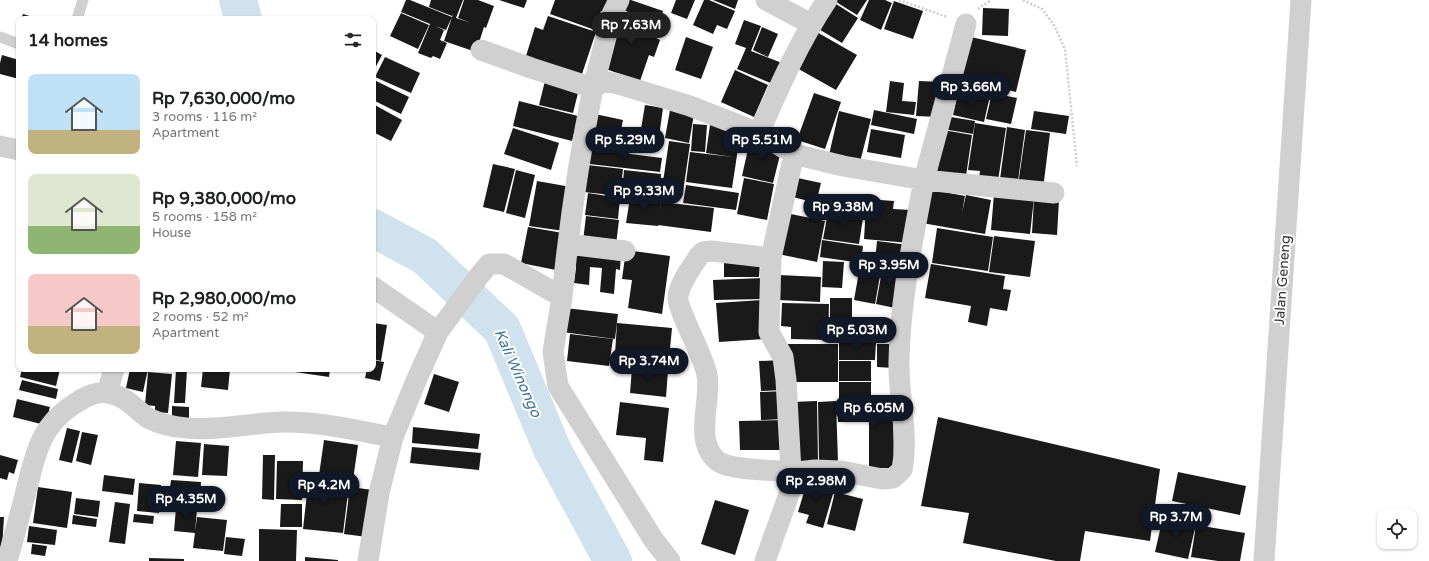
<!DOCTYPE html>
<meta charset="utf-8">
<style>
:root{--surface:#fff;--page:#f2f2f2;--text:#202124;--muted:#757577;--accent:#111827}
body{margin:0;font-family:"Varela Round",sans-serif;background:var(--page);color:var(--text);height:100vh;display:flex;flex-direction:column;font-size:15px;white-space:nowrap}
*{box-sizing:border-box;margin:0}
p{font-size:13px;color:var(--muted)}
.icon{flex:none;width:22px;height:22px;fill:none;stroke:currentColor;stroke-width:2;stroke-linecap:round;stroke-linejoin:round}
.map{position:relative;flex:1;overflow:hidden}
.side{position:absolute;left:16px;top:16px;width:360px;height:356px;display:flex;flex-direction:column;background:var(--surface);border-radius:8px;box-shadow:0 1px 3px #0004}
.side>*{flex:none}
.fabs{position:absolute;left:1377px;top:509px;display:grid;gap:8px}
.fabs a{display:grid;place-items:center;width:40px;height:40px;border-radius:8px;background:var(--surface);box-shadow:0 1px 3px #0004;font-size:20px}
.price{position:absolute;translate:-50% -34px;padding:0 9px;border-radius:14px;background:var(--accent);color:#fff;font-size:13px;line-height:26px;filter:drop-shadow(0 1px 2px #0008)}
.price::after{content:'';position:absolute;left:50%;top:24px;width:12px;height:9px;margin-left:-6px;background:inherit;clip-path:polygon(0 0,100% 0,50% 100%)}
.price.active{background:#222;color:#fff}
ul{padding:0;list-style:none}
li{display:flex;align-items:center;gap:12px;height:100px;padding:0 12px}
li span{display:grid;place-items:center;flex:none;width:112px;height:80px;border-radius:8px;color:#555}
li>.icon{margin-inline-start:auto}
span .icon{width:48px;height:48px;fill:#fffc;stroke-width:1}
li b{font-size:17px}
h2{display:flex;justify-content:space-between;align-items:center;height:48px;padding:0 12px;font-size:17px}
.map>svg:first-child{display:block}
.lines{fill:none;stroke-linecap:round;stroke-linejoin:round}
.river{stroke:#cfe2ee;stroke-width:38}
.building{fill:#1a1a1a}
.path{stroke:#cdcdcd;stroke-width:2.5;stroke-dasharray:2 2;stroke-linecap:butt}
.lane{stroke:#d0d0d0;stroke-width:11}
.street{stroke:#d0d0d0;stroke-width:21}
.labels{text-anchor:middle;stroke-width:4;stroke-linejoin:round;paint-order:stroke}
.street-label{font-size:14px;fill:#333;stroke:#fff}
.water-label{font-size:15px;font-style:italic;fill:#3f7597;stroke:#fff}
</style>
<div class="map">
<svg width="1429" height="561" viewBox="0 0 1429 561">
<rect width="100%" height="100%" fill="#fff"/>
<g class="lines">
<path class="river" d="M238,0L243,19
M373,228L425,256L502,329L552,449L613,561"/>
</g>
<path class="building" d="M406,0H410L452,17L446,30L435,26L444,30L440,40L447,43L440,59L433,56L431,58L418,53L430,24L401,12Z
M431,0H463L456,18L471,23L458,18L464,0H478L494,6L486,28L484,27L476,52L444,41L453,14L452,16L429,7Z
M499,0H527L524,8Z
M555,0H615L611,14L601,11L595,30L550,14Z
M623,0H631L663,11L659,23L620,9Z
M676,0H695L687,19L671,13Z
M704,0H709L735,11L727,29L717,25L713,34L693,25Z
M713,0H738L735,9Z
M833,0H867L857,15Z
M869,0H885L892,3L881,30L860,20Z
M894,1L923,11L913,39L884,29Z
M833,2L858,18L842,43L817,28Z
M983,8L1009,9L1008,36L982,35Z
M620,11L661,25L656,38L660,40L654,57L649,55L640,81L600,67Z
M401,13L429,25L418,49L390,36Z
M23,14L39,19H21Z
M548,16L596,32L580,80L526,56L535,27L543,30Z
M744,20L761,26L751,51L782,63L773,84L737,69L746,48L735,44Z
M762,27L778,34L768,57L753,50Z
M815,31L857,55L836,90L795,67Z
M967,36L1026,50L1016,92L957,78Z
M686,37L713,47L701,79L675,70Z
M373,50L382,55L373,72Z
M2,55L19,60V79L0,74V63Z
M385,57L420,73L411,93L375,77Z
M735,70L768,85L754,117L721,102Z
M546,77L580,85L573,113L539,105Z
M374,80L409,97L401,114L373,100Z
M890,81L904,83L902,101L916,102L914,115L886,112Z
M919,81L942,82L939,117L916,116Z
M814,93L841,102L825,149L797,140Z
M958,93L989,100L984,122L953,115Z
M992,93L1017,98L1011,124L986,119Z
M519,101L578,116L572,141L513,126Z
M373,104L402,120L391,141L373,132Z
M645,105L663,108L659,137L640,135Z
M670,110L694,114L689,143L665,138Z
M874,110L917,119L914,134L871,125Z
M839,111L871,119L860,162L829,155Z
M1034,111L1069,116L1066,134L1031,129Z
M595,114L623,120L621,130L633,133L630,151L589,144Z
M945,116L975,121L973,134L943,129Z
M975,123L1006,128L998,181L979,178L980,171L968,170Z
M693,124L707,125L705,152L691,151Z
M710,125L741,129L732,188L686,182L690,152L733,157L706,153Z
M1007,127L1025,130L1018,181L1000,179Z
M513,128L559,143L551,170L504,154Z
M871,129L905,135L901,158L867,152Z
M943,130L972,135L966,176L937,171Z
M1026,130L1050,133L1043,189L1018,185Z
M750,140L782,147L773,183L742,176Z
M669,141L690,144L683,192L662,189Z
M591,149L662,158L660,172L589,164Z
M493,164L515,169L504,212L483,207Z
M587,165L623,169L620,196L584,192Z
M516,170L535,175L525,218L506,213Z
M624,170L661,174L659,199L622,196Z
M793,177L821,183L816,203L789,196Z
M744,178L774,184L767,220L737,214Z
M537,181L571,187L564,231L529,226Z
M686,185L739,193L736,210L683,203Z
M928,189L965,196L962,213L966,195L991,200L985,234L922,223Z
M588,193L620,198L618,219L585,215Z
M994,194L1034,198L1030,234L991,230Z
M630,198L661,201L658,226L626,223Z
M1034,199L1059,200L1057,235L1032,233Z
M880,200L894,201L893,209L912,210L909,243L864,239L866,206L880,208Z
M661,202L714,208L711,232L658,225Z
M828,212L863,218L859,244L823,239Z
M786,213L825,221L817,262L778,254Z
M586,216L619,220L616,245L583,241Z
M528,227L563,233L556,270L521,263Z
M937,228L993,237L988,271L932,263Z
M994,236L1035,241L1030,277L989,272Z
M822,240L863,246L861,263L820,257Z
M877,241L909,245L906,266L875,262Z
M574,250L621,253L620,270L616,269L614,294L600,292L602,268L590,267L589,285L574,283L576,268Z
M626,250L670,256L662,314L628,308L632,280L622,279Z
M724,260L760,261L759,277H724Z
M823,261L844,262L842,288L822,287Z
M931,264L1005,276L1003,289L1011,290L1007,311L990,308L987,326L968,322L971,306L925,298Z
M883,265L902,268L895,308L876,304Z
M860,266L881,270L875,304L854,300Z
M779,275L821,277L820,302L778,300Z
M763,278L764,299L714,300L713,280Z
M830,298H852V317H830Z
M762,300L765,339L719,342L716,303Z
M782,303L829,304L828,340L791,339V327L781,326Z
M565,308L618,314L615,339L562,332Z
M833,319H871V340H833Z
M373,323L387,325L381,361L373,359Z
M617,323L672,328L669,359L632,356L630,370L614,369Z
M570,334L613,339L609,366L567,361Z
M839,341L876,342L875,360H839Z
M788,344H838V382H788Z
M877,344H894V368L877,367Z
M373,360L384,362L380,381L365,378L367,369H373Z
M783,360L784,390L761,391L759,361Z
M839,361H871V381H839Z
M632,368L668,371L666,397L630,393Z
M22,369H60L56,386L20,377Z
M130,369H148L143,392L126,388Z
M176,369H187L185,403H174Z
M203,369H230L228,390L201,387Z
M296,369H330L329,377L295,372Z
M148,372L172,374L168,413L155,412V406L145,405Z
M434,374L459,382L449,412L424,404Z
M22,380L58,389L56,399L19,390Z
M839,382H871V402H839Z
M785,391L786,419L761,420L760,392Z
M17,399L50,407L45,425L13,417Z
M817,401L818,461L793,462L792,402Z
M836,401L838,462H819L818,402Z
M620,402L669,408L663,462L644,460L646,438L616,435Z
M893,402L894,468H869V422H838L837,403Z
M172,406L189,407V420L172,419Z
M938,417L1160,469L1150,541L1085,531L1080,561H1056L963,543L969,513L921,506Z
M787,420V450H740L739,421Z
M413,427L480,434L478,449L412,443Z
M67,428L80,431L72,463L59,460Z
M82,432L98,435L91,465L76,461Z
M324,440L358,445L353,480L319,475Z
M176,441L201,443L198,477L173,475Z
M204,444L229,446L227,476L202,475Z
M412,447L481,453L479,470L410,463Z
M0,455L18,460L14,474L9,472L7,480L0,478Z
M263,455H275L274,500L262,499Z
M277,461H303L302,500L276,499Z
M1178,472L1246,486L1240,515L1172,501Z
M104,475L135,479L133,495L102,491Z
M309,475L332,478L331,491L348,493L343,533L303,529Z
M808,479L835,487L823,528L806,523L809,515L798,512Z
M171,480L201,482L200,497L169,495Z
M139,483L161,485L159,513L137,511Z
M38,487L72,492L67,528L33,523Z
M350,487L373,490L367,537L344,534Z
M835,492L863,499L855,531L827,524Z
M76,498L100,501L98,517L74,514Z
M715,500L749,510L735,555L701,544Z
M115,502L130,504L125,544L109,542Z
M281,504H302V527H280Z
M176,508L197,509L195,533L174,531Z
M134,514L154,516L153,524L133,522Z
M73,515L97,519L96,527L72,524Z
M0,517H4L2,549H0Z
M197,517L227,520L223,551L193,548Z
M1163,517L1196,524L1188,559L1155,552Z
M1196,525L1245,533L1240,561H1218L1191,557Z
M29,526L57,530L55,545L27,542Z
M259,529L297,530L296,561H259Z
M226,537L245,539L242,556L224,554Z
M32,544L47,546L45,556L31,554Z
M305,557L338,560V561H305Z
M149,558L184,559V561H149Z"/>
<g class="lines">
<path class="path" d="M899,0L947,17
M1023,0L1042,9L1054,25L1065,49L1077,166
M978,9L991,0"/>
<path class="lane" d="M77,19L83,0
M0,37L19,44"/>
<path class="street" d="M766,0L811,24
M966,24L924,180L1054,193
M481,50L531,68L593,88L612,14L619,0
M759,133C779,87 799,42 827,0
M0,146L19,150
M568,244L625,251
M771,258L711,251L703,252L699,256C692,267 680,282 678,296C676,308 704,356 707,375C712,401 692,443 719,462C734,471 778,470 797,472
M373,287L438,332
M562,297C569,227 579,157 593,88L603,82L615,83L690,106L759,133L794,154L843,166L924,180C913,240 900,300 899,361C898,397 909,434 902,470L893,478L882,479L841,471L815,470L797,472L765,561
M107,393L114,369
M791,471L786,380L783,357L769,332L771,258L794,154
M4,561L8,557L11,547C17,525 23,504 28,483C33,465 37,445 48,429C56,417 67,408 79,401C87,396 98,391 108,393C125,395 135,409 148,418C160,424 173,427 186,428C218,431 250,423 282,422C319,421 357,431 393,437
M368,561L379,493L393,437L416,381L438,332L479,276L489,264H504L562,297L553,352L558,386L653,539L670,561
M1264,561L1301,0"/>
</g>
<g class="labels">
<g class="street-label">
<text transform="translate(1282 280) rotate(-86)" y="5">Jalan Geneng</text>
</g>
<g class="water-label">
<text transform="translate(518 373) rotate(66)" y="5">Kali Winongo</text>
</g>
</g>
</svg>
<div class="fabs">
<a><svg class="icon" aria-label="locate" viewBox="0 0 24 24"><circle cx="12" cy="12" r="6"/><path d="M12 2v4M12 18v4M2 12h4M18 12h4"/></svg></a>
</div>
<b class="price active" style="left:631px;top:46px">Rp 7.63M</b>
<b class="price" style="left:971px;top:108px">Rp 3.66M</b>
<b class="price" style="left:625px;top:161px">Rp 5.29M</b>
<b class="price" style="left:762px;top:161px">Rp 5.51M</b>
<b class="price" style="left:644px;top:212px">Rp 9.33M</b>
<b class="price" style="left:843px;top:228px">Rp 9.38M</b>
<b class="price" style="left:889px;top:286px">Rp 3.95M</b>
<b class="price" style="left:857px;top:351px">Rp 5.03M</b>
<b class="price" style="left:649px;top:382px">Rp 3.74M</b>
<b class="price" style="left:874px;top:429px">Rp 6.05M</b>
<b class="price" style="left:816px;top:502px">Rp 2.98M</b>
<b class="price" style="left:324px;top:506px">Rp 4.2M</b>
<b class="price" style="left:186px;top:520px">Rp 4.35M</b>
<b class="price" style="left:1176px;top:538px">Rp 3.7M</b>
<section class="side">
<h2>14 homes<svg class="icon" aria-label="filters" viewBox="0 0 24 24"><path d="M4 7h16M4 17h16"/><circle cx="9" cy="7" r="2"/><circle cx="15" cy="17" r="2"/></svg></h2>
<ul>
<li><span style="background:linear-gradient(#bfe0f5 70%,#c2b280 0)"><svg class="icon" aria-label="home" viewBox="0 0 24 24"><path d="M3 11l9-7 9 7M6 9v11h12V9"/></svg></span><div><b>Rp 7,630,000/mo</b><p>3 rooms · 116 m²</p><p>Apartment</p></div></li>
<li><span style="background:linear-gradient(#dfe7d0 65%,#8fb573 0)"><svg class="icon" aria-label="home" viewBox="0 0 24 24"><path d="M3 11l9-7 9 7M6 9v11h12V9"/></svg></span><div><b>Rp 9,380,000/mo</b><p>5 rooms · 158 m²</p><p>House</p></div></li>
<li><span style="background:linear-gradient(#f6c9c9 65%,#c2b280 0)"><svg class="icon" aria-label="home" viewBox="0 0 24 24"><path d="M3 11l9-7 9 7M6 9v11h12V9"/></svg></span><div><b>Rp 2,980,000/mo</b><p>2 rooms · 52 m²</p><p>Apartment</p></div></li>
</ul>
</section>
</div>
